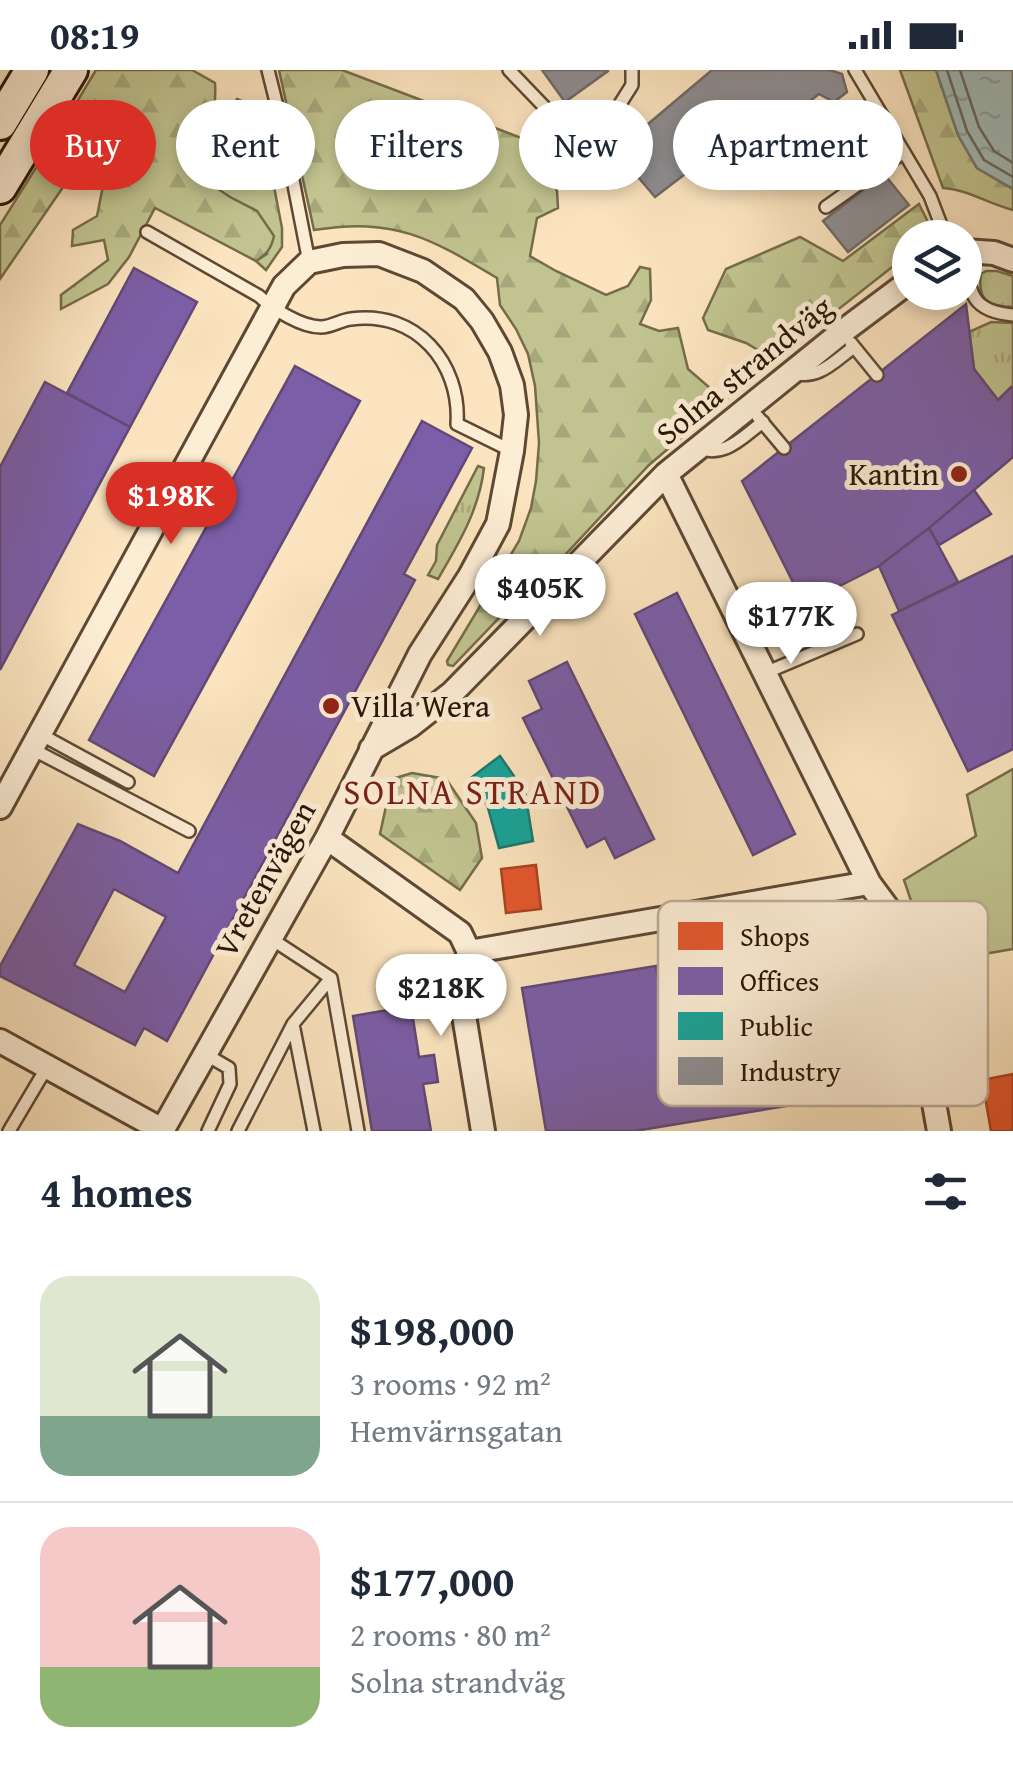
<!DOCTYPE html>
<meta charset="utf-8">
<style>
:root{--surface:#fff;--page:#f2f2f3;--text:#1f2937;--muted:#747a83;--line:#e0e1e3;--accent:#d93025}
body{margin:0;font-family:"Gentium Book Plus",serif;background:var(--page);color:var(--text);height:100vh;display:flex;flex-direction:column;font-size:38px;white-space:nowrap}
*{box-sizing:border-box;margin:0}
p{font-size:32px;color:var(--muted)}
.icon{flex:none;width:55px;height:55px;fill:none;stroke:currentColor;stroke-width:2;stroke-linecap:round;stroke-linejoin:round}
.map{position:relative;height:1061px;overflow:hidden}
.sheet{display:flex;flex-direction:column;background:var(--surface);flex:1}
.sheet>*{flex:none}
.hud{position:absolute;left:30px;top:30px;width:955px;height:90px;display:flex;gap:20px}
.tools{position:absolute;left:892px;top:150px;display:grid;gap:20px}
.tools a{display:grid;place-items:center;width:90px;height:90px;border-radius:50%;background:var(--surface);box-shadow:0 5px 15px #0003;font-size:50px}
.price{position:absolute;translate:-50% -85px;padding:0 22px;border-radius:35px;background:#fff;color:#222;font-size:32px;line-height:65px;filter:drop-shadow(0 2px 5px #0008)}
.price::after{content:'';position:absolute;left:50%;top:60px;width:30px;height:22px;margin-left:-15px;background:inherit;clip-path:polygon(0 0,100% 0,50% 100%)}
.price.active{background:var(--accent);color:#fff}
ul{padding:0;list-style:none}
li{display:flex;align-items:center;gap:30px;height:250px;padding:0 40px}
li+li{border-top:2px solid var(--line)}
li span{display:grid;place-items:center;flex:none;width:280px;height:200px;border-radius:30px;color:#555}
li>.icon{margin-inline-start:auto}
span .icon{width:120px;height:120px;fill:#fffc;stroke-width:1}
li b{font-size:42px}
h2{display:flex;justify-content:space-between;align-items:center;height:120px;padding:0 40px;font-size:42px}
.chip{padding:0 35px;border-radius:45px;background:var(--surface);box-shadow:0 5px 15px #0003;font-size:35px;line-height:90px}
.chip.active{background:var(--accent);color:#fff}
.status{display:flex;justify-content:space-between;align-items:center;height:70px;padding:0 50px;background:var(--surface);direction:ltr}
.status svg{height:28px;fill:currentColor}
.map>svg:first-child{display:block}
.grass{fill:url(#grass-tufts);stroke:#756c4a;stroke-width:2.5}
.forest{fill:url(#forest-firs);stroke:#756c4a;stroke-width:2.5}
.park{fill:#c1c490;stroke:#756c4a;stroke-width:2.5}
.water{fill:url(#water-ripples);stroke:#727972;stroke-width:2.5}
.shops{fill:#e4572e;stroke:#ac4322;stroke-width:2.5}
.offices{fill:#7b5ea7;stroke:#624876;stroke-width:2.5;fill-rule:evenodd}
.public{fill:#17a398;stroke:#1c786c;stroke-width:2.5}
.industry{fill:#8d8d92;stroke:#6f6968;stroke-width:2.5}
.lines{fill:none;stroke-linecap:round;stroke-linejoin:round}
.shore{stroke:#666860;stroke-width:2.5}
.lane-casing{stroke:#5e4834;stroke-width:16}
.street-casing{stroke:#5e4834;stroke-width:28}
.secondary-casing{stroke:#291405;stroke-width:38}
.lane{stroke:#fcedd5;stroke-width:11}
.street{stroke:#fcedd5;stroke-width:22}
.secondary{stroke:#fcedd5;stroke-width:32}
.poi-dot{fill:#8f2418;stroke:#fcedd5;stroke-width:4}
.labels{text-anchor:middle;stroke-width:10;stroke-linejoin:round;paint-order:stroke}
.street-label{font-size:32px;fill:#291405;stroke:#fcedd5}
.poi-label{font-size:32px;fill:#291405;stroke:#fcedd5;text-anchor:end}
.neighbourhood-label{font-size:35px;letter-spacing:2.5px;fill:#7a1f14;stroke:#fcedd5}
.key{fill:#fcedd5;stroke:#bdac97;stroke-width:2.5}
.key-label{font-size:28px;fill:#291405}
</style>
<div class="status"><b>08:19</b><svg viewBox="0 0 49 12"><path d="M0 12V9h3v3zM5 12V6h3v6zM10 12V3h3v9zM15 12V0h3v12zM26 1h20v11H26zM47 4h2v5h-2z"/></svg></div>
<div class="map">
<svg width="1013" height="1061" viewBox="0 0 1013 1061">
<defs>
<pattern id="grass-tufts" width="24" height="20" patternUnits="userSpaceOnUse" patternTransform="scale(2.5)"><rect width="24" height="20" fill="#c1c490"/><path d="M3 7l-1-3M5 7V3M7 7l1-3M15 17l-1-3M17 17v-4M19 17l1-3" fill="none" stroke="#a6a87b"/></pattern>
<pattern id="forest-firs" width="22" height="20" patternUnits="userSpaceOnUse" patternTransform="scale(2.5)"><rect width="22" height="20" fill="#c1c490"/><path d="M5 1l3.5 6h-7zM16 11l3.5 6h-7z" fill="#a6a87b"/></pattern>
<pattern id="water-ripples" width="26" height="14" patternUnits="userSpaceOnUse" patternTransform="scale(2.5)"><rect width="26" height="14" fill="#a2bcbb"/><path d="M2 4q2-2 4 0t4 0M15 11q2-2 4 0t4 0" fill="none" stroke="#8ca19f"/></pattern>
</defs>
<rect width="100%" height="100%" fill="#fbe4bf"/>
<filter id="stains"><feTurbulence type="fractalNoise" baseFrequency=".002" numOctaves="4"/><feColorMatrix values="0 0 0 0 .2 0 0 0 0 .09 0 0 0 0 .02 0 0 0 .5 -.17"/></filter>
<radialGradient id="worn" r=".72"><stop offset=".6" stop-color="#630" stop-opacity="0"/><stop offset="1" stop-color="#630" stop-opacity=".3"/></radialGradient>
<path class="grass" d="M237,29L244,32L265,70L282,158V177L266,200L256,191L267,184L257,141C237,131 208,119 195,100L219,71L227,45Z
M986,201H997L1013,206V237C988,237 977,230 981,204Z
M991,252L1013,253V319L1011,318L998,330L974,299L969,262Z
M478,396L484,398C479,440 459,473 438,509L428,505L436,491L437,475Z"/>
<path class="forest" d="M96,0H192L215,13C217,43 209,65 187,86L199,106L230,127L257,141L274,166C271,179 267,184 256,191L155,138L129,187L108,214L61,239V225L108,190L104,170L72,176L73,160L97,146L103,116L70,107L0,209V155L37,96L54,103L77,55L72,40Z
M279,0H342L519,67L536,78L557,121L558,138L537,148L530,186L556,201L606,225L628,216L640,197L650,199L651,230L640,254L659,261L678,258L688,299L718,325L729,327L649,395L549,502L500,547L453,596L448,595L447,591L519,471L531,438L536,411L539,373L535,316L528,284L516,259L500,235L497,208C430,168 395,147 314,160Z
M900,0H936L958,65L977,98L1013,119V140C989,134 966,119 943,118Z
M919,134L931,158L924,167L910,168V183L761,300L768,286L746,273L708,260L703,248L726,199L800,167L843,191Z
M412,703L446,709L476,753L482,788L460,820L380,764L392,709Z"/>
<path class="park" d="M1013,699V879L932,893L904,810L976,766L967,725Z"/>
<path class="water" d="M936,0H1013V119L977,98L958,65Z"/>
<path class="shops" d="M536,795L541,839L506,843L501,799Z
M1013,1004V1061H991L982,1010Z"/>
<path class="offices" d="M134,198L197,232L130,357L67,323Z
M966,234L974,299L998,330L1011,317L1013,319V387L929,458L879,496L804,534L742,411Z
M295,296L360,331L154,706L89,670Z
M45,312L130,357L0,600V397Z
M422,351L472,378L404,504L415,510L167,971L144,958L135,975L0,906V896L78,754L120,771L178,803ZM114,819L166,847L125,922L74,895Z
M974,420L991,444L939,475L929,458Z
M929,458L958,512L899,541L879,496Z
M1013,486V679L968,701L892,545Z
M677,523L795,764L753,785L635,544Z
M567,592L654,769L615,788L605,768L587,777L523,648L542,639L529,611Z
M863,861L889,1019L635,1061H546L522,918L656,896L659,915L736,903L733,882Z
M411,936L419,987L434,985L438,1012L423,1014L431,1061H372L353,946Z"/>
<path class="public" d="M500,686L525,722L533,771L499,778L488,738L472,707Z"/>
<path class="industry" d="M542,0H608V1L565,32Z
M712,0H830L842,4L847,22L834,32L819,24L765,66L753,52L655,127L616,81Z
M884,104L909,135L848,182L823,151Z"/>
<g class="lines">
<path class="shore" d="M947,0L967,61L984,90L1013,107
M960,0L979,57L994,81L1013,93"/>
<defs>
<path id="lane" d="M268,0L284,64L309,192
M509,0L556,49L585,54L615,42L632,15V0
M855,0L930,126L946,168
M826,137L904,82
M147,162L259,226C273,239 301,257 321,257C331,257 341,250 351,249C416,240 461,293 457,354L512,381
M965,186C970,224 971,241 1013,245
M851,273L877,305
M791,303C819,310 832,293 854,277
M758,347L784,378
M697,378C726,388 741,368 763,352
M765,603L857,564
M40,664L128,712
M32,679L189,761
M676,846L688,906
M331,908L358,1061
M293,954L314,1061
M205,984L229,998L230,1014L208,1061
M9,1061L47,997
M238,1061L293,954L331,908L270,868"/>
<path id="street" d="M965,181L994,183L1013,190
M666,404L869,813L903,859L939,1061
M371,679L410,656L452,623L666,404L842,262L910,211
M0,737L284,216L309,192L343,185L379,184L423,201L464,229L482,251L500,282L512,315L516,345L512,381L498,454L470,506L420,584L327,768L162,1061
M327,768L460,863L469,882L459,915L483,1061
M469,882L869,813
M0,971L162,1060"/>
<path id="secondary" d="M0,53L32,0
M0,117L71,0"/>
</defs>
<use href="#lane" class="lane-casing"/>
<use href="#street" class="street-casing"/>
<use href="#secondary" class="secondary-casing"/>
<use href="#lane" class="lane"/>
<use href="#street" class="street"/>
<use href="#secondary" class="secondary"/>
</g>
<g class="poi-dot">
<circle cx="959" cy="404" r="10"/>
<circle cx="331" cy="636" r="10"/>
</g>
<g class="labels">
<g class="street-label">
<text transform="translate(744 300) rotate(-39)" y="11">Solna strandväg</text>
<text transform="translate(265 809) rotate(-61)" y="11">Vretenvägen</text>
</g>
<g class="poi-label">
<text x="939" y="415">Kantin</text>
<text x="351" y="647" text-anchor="start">Villa Wera</text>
</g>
<g class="neighbourhood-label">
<text x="473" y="734">SOLNA STRAND</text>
</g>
</g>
<rect x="658" y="831" width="330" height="205" rx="15" class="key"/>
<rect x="678" y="852" width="45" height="28" fill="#e4572e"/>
<rect x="678" y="897" width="45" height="28" fill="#7b5ea7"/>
<rect x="678" y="942" width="45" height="28" fill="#17a398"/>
<rect x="678" y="987" width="45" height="28" fill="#8d8d92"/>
<g class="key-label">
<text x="740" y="876">Shops</text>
<text x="740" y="921">Offices</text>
<text x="740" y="966">Public</text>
<text x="740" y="1011">Industry</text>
</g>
<rect width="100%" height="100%" filter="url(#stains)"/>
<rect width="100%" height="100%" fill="url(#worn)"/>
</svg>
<div class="tools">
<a><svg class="icon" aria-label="layers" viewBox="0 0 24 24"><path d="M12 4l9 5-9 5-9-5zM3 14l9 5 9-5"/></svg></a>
</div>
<b class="price active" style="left:171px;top:477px">$198K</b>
<b class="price" style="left:540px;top:569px">$405K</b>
<b class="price" style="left:791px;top:597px">$177K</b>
<b class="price" style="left:441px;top:969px">$218K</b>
<div class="hud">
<a class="chip active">Buy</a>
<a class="chip">Rent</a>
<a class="chip">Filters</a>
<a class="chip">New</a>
<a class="chip">Apartment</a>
</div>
</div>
<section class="sheet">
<h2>4 homes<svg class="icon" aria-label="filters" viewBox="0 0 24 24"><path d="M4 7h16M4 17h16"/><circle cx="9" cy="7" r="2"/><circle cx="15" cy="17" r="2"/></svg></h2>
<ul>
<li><span style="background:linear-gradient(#dfe7d0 70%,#7fa58c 0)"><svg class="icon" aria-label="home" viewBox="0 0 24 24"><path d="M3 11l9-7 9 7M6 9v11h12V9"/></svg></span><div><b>$198,000</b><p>3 rooms · 92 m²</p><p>Hemvärnsgatan</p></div></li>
<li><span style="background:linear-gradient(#f6c9c9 70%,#8fb573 0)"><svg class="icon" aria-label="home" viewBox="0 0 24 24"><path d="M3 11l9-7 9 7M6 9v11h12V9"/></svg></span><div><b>$177,000</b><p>2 rooms · 80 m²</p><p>Solna strandväg</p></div></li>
</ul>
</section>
